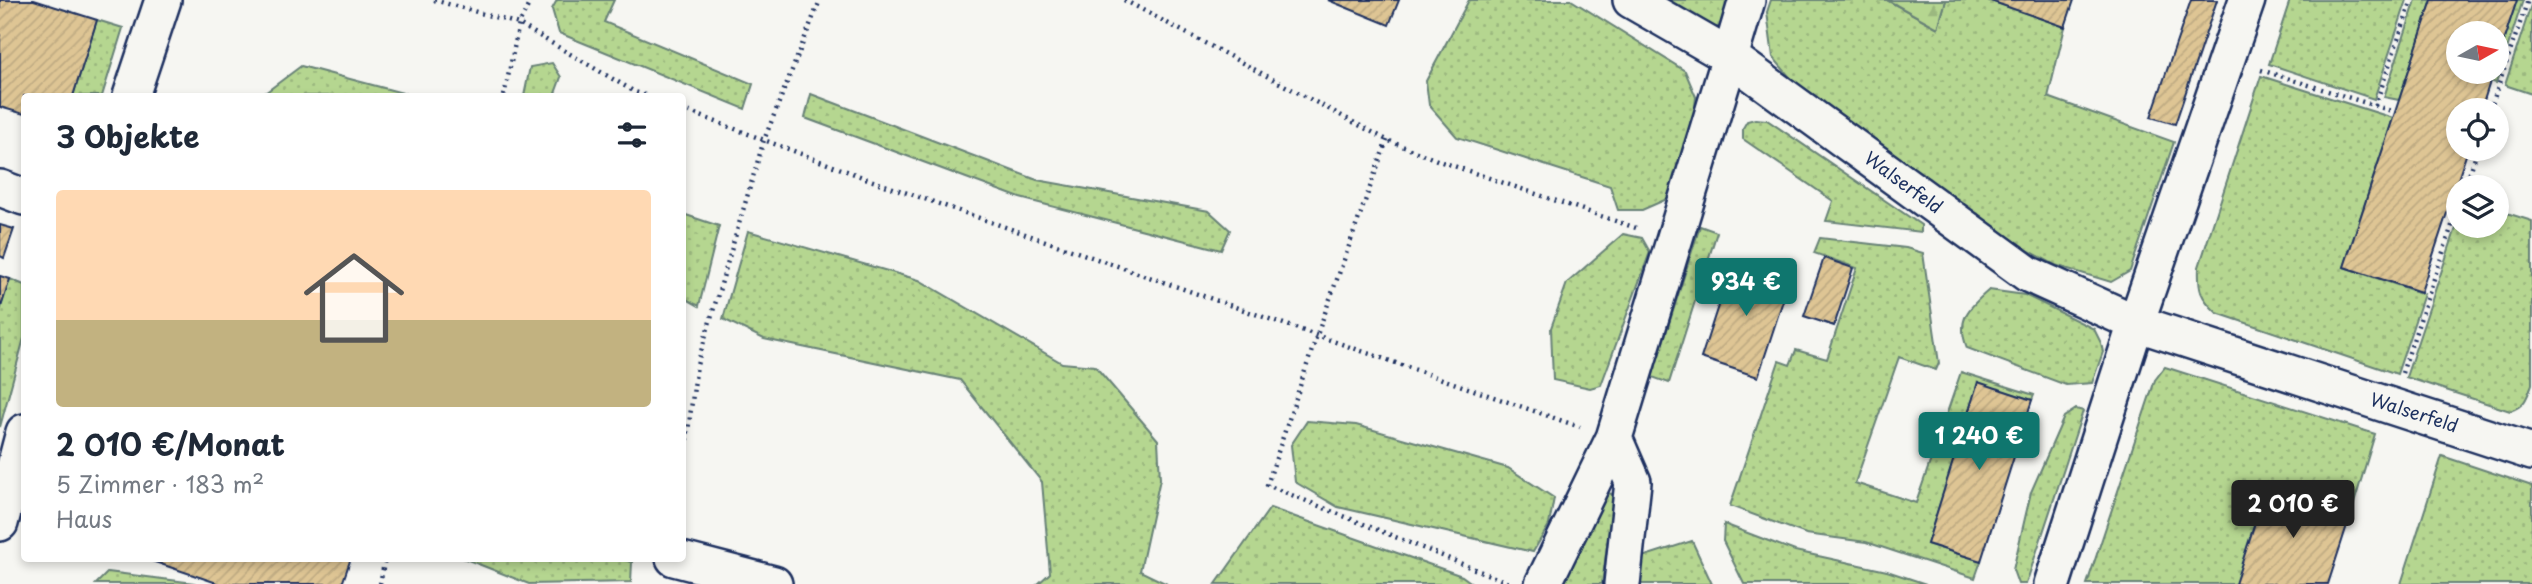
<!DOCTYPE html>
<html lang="de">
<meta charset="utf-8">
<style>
:root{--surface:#fff;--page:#f2f2f3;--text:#1f2937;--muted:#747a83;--line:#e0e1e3;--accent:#0f766e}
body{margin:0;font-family:"Playpen Sans",sans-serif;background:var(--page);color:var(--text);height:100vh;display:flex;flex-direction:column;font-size:26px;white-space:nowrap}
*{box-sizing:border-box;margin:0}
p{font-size:23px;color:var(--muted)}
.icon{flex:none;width:38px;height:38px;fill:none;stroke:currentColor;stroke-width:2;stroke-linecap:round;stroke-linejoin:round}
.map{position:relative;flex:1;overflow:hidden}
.details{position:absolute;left:21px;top:93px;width:665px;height:469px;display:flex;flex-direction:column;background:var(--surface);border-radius:7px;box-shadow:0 4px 10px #0003}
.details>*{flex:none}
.needle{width:46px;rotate:81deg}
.tools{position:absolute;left:2446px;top:21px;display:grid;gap:14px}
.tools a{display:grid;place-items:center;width:63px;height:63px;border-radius:50%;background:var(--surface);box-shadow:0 4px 10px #0003;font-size:35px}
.price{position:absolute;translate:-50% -60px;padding:0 16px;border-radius:7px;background:var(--accent);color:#fff;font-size:23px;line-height:46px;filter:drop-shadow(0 2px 4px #0008)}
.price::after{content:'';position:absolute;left:50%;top:42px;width:21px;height:16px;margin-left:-10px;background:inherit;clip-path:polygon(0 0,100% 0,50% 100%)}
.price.active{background:#222;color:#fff}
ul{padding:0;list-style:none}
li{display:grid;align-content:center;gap:14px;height:371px;padding:0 35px}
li+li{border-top:2px solid var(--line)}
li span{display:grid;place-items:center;height:217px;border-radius:7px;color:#555}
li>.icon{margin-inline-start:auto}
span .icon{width:126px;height:126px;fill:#fffc;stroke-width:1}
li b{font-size:30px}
h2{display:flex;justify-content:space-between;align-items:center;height:84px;padding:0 35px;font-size:30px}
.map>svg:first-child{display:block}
.grass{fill:url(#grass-dots);stroke:#688277;stroke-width:2}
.forest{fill:url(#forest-firs);stroke:#688277;stroke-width:2}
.building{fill:url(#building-hatch);stroke:#1b2f5e;stroke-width:2}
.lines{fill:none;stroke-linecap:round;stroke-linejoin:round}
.minor-casing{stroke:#1b2f5e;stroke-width:40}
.path{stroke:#1b2f5e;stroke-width:4.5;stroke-dasharray:2 5;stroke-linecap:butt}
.minor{stroke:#f6f6f2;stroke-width:35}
.labels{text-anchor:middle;stroke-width:7;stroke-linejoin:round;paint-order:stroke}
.street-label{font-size:18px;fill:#1b2f5e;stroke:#f6f6f2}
</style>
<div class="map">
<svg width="2532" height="584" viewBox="0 0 2532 584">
<defs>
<pattern id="grass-dots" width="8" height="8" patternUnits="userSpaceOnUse" patternTransform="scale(1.75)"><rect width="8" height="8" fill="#b5d690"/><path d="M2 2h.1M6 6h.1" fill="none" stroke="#9bb87f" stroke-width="1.8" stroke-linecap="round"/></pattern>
<pattern id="forest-firs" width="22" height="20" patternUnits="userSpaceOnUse" patternTransform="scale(1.75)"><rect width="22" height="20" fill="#b5d690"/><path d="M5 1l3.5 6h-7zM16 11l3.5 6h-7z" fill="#9bb87f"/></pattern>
<pattern id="building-hatch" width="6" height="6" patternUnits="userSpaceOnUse" patternTransform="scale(1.75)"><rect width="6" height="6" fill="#dec594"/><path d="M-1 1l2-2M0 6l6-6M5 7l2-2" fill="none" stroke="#beaa82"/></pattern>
</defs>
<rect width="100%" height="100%" fill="#f6f6f2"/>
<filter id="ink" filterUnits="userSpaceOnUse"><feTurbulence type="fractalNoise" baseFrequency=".0143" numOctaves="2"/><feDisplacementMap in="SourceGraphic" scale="14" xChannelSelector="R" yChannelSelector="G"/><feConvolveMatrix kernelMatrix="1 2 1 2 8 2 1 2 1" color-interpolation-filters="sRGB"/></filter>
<g filter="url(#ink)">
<path class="grass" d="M557,0H614L604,22L753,84L745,109L559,33L552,9Z
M1469,0H1571L1685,71L1696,97L1693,125L1667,199L1642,210H1618L1610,186L1457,137L1429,105L1426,81Z
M1656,0H1733L1725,25C1704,35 1674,10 1656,0Z
M1771,0H1887L1938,28L1946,0H1988L2065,27L2048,97L2174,142L2130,271L2111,282L2055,265L1977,222L1798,87L1773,57L1767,12Z
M2290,0H2407L2374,99L2269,64Z
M2416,0H2432L2399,100L2384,97Z
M2517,0H2523L2496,83L2490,81L2493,72H2497V60Z
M2532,2V94L2505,85Z
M97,20L123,28L102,96H73Z
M552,63L561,77L554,96H524L530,67Z
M301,66L414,96H261Z
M2261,76L2393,118L2344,267L2424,294L2397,374L2217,313C2200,297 2198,290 2199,267Z
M811,94L1037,180L1209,211L1230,230L1221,250L1020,198L805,118Z
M1755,119L1767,120L1921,225V232L1826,221L1833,201L1743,139V128L1747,121Z
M2497,210L2532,221V384C2527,398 2525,406 2510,411L2406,377L2459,219V226H2497Z
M683,214L719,226L699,306L683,297Z
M1700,226L1717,232L1669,383L1652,377Z
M748,231L919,280L1062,363L1095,366L1158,440L1160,479L1140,571L1167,584H1038L1050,573L1042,482L960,380L764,339L723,319Z
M1623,234L1642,238L1650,252L1601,385L1590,388L1553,380L1551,328L1567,283Z
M1820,238L1906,248L1923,253L1939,363L1936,370L1899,357L1855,483L1916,503L1961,372L2034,395L2032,400L1978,383L1927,544L1981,561L1975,578L1866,542L1806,534L1730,506L1779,361L1790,365L1796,350L1827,359L1857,268L1814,253Z
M10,279L24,285V338L0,427V310Z
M1989,290L2025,295L2094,329L2101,343L2103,352L2092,383L2066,385L1967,348C1956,320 1968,308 1989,290Z
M2165,367L2375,434L2352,510L2235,584H2087L2155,380Z
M2076,409L2083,411L2026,584H2018L2013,570L2031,492L2064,417Z
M1307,421L1356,425L1508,468L1554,498L1549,525L1533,552L1338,507L1295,482L1291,445Z
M2442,456L2532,486V584H2401Z
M1601,493L1614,494L1602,584H1561Z
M1270,508L1462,576L1473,584H1216Z
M1724,524L1795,551L1887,571L1926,584H1744L1723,541Z
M1692,541L1712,584H1638L1642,557Z
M463,558H617L632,562L631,582L529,584Z
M108,572L194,583L196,584H96Z"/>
<path class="forest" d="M1887,0H1946L1938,28Z"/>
<path class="building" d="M0,0H34L97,20L73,96H24V114L0,107Z
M1328,0H1399L1389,25Z
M1988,0H2074L2065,27Z
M2191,0H2217L2175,124L2151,117Z
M2432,0H2517L2497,60V33H2459V72H2493L2481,110H2459V149H2468L2421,292L2344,267Z
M0,225L14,229L4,258L0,256Z
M1824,258L1853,268L1834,326L1804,316Z
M1733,260L1790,279L1758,377L1701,358Z
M0,276L10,279L0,310Z
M1978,382L2032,400L1981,561L1927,544Z
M2268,483L2352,510L2328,584H2235Z
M143,558H351L342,584H220Z"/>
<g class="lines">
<defs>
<path id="minor" d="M1747,0L1730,57L2028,274L2136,323L2532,452
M131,96L163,0
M0,188L24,197
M0,523L24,432
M674,558L774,584
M1543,584L1614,438
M1622,584L1633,482L1614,438L1730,57L1631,0
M2052,584L2136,323L2247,0"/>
</defs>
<use href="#minor" class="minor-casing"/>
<path class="path" d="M434,0L519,24L635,92L648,96
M1124,0L1387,140L1442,162L1639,229
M2261,70L2395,112
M504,96L519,24L531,0
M2375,106L2412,0
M682,109L873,181L1580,427
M2490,110L2528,0
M1387,140L1317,335L1267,485L1509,583
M2465,187L2478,149
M2402,373L2459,205
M682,475L697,365L764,140L820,0
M380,584L385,558"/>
<use href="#minor" class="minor"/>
</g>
</g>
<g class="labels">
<g class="street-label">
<text transform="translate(1903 183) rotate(36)" y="6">Walserfeld</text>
<text transform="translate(2414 413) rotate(18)" y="6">Walserfeld</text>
</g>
</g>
</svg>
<div class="tools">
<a><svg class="needle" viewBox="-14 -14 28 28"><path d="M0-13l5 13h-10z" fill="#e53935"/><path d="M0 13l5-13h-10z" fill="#747a83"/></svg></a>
<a><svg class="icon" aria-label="locate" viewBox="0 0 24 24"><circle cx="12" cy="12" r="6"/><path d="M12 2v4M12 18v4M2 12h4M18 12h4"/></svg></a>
<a><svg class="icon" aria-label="layers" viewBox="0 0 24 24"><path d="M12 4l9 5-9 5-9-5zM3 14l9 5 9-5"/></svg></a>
</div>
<b class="price" style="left:1746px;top:318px">934 €</b>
<b class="price" style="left:1979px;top:472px">1 240 €</b>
<b class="price active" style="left:2293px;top:540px">2 010 €</b>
<section class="details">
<h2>3 Objekte<svg class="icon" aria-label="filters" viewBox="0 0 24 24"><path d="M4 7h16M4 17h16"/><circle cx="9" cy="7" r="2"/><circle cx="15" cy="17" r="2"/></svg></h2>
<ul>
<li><span style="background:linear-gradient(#ffd9b3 60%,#c2b280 0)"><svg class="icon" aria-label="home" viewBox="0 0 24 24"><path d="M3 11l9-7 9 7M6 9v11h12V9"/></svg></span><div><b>2 010 €/Monat</b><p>5 Zimmer · 183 m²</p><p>Haus</p></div></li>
</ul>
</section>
</div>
